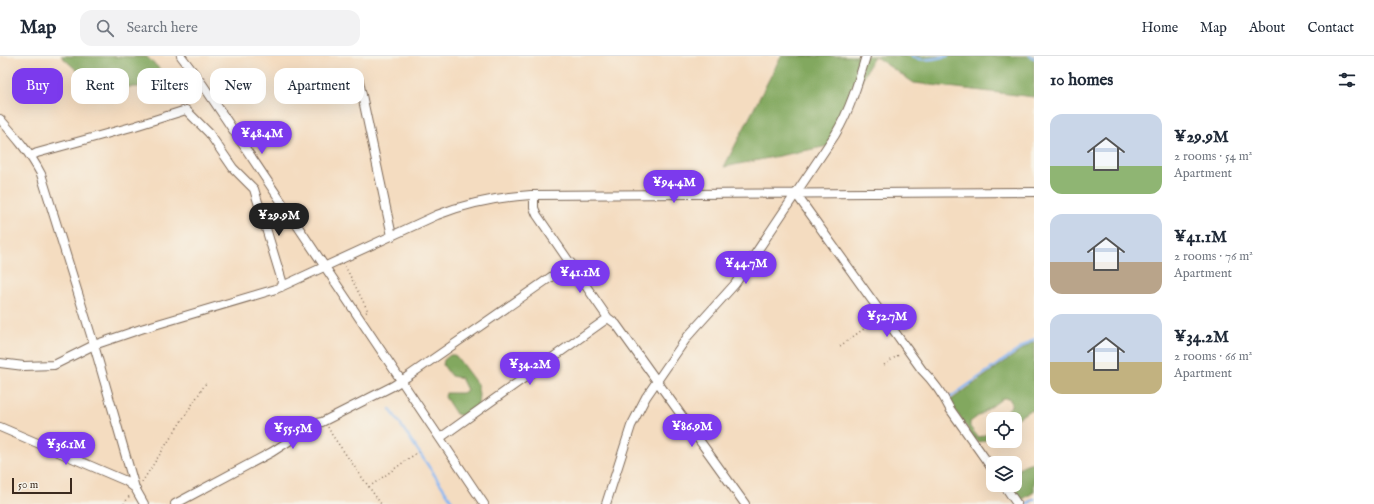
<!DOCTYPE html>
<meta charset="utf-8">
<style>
:root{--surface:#fff;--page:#f2f2f3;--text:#1f2937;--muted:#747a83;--line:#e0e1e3;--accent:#7c3aed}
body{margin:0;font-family:"IM FELL English",serif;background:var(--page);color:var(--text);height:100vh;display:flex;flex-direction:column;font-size:15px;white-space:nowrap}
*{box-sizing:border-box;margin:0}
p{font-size:13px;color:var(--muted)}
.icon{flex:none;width:22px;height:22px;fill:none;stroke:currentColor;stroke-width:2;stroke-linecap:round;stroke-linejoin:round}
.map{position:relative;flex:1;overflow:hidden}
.drawer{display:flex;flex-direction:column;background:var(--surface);width:340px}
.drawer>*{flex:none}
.hud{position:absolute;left:12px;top:12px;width:380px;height:36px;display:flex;gap:8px}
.buttons{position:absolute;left:986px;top:356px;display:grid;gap:8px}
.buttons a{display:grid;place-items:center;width:36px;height:36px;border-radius:8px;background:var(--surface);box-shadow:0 4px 16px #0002;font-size:20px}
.scale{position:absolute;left:12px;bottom:10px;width:60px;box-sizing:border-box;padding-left:4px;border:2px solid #3b2a1e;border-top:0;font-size:11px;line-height:14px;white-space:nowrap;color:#3b2a1e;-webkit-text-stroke:3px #f7f3e8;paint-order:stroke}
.price{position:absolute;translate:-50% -34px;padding:0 9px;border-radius:14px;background:var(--accent);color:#fff;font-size:13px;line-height:26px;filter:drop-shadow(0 1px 2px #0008)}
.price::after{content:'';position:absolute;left:50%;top:24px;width:12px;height:9px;margin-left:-6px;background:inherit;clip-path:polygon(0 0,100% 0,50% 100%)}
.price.on{background:#222;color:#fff}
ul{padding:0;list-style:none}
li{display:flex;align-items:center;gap:12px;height:100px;padding:0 16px}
li span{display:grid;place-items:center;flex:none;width:112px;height:80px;border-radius:12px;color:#555}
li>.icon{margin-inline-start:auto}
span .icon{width:48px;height:48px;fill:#fffc;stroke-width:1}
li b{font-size:17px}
h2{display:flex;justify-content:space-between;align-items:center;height:48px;padding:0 16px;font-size:17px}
.chip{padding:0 14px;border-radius:12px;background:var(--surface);box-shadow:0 4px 16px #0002;font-size:14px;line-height:36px}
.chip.on{background:var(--accent);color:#fff}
header{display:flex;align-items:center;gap:24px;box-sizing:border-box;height:56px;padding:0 20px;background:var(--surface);border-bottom:1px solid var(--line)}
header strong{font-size:19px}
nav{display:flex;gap:22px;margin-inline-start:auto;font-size:14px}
.search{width:280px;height:36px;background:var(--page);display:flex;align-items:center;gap:10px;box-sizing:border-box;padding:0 14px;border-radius:12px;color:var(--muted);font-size:15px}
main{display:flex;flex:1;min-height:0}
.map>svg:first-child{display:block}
.forest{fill:#82a85e;stroke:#5e693e}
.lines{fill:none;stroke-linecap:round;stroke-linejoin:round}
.stream{stroke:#88b7f3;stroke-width:2.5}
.minor-casing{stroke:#7c6857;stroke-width:10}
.path{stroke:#7c6857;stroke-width:1.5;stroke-dasharray:1 3;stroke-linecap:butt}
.minor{stroke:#fff;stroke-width:8}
</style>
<header>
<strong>Map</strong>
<div class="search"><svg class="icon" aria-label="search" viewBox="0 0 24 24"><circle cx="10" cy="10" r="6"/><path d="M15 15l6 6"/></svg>Search here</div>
<nav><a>Home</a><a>Map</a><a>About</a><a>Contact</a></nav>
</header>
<main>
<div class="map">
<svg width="1034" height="448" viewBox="0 0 1034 448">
<rect width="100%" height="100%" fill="#f7f3e8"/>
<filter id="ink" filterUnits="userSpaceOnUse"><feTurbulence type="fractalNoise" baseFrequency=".025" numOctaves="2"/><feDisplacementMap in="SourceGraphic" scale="8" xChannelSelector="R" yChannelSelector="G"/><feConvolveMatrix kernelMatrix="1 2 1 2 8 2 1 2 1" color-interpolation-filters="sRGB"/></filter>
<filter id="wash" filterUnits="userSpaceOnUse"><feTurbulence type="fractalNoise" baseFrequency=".012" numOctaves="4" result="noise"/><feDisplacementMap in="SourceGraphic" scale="16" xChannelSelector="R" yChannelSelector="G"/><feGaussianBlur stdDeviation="0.9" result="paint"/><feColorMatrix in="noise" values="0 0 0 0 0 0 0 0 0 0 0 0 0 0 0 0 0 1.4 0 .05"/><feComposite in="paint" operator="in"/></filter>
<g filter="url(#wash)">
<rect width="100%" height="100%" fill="#f4dcc0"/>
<path class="forest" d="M61,0L147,1L164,17L143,31H95Z
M781,0H1034V41L914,27L874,0L828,90L724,111Z
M1034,285V356L1030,354L1015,364L1000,363L1011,350V346L1009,342H1003L970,366V371L978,381L983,380L993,373V379L984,385L978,386L975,384L950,347L951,344Z
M450,299H454L456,300L477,328L479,338L478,350L463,360L456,358L445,341L446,337H463L467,334L461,322L451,320L443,309L444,304Z
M1034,406V436L1020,445C1016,441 1016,418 1019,413C1022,409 1029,407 1034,406Z"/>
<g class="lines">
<path class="stream" d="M912,0C922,7 936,2 948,0
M1030,0L1034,2
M948,343L1034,283
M390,353L454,448
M1027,448L1034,443"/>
</g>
</g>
<g filter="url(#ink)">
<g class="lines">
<defs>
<path id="minor" d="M181,0L203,29L484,448
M308,24L354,20L359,25L392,180
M0,63C16,81 30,97 41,118L94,289L135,432L144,448
M31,100L37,97L135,70L186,54L209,77L233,112L254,133L282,225L281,231
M796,138L922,314C933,325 943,339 950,353L993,414
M534,139V152L537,159L608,262L616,268L745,448
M0,307L24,310L54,309L94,289L141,273L276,233L437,159C468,147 498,141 531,139L1034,136
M0,371L126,425L135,432
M440,382L608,262
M1004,429L1017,448
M175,448L272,396L317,367L322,366L393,330L407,321L571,207
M606,448L631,370L646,341L688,280L735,228L835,79C850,54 858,27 866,0"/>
</defs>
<use href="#minor" class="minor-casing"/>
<path class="path" d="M345,210L368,255L365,257
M840,290L876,264
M884,309L900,298
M328,371L332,379L381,448
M142,426L206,327
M369,431L418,396
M124,448L130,439"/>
<use href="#minor" class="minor"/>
</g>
</g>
</svg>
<div class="buttons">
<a><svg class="icon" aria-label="locate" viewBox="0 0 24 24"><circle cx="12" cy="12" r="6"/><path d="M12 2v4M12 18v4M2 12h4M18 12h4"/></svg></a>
<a><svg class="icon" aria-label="layers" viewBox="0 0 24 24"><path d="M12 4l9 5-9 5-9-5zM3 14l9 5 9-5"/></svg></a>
</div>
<div class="scale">50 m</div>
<b class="price" style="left:262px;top:99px">¥48.4M</b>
<b class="price" style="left:674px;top:148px">¥94.4M</b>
<b class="price on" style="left:279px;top:181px">¥29.9M</b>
<b class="price" style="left:746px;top:229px">¥44.7M</b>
<b class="price" style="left:580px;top:238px">¥41.1M</b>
<b class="price" style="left:887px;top:282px">¥52.7M</b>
<b class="price" style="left:530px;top:330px">¥34.2M</b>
<b class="price" style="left:692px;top:392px">¥86.9M</b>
<b class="price" style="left:293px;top:394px">¥55.5M</b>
<b class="price" style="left:66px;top:410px">¥36.1M</b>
<div class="hud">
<a class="chip on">Buy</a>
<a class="chip">Rent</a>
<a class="chip">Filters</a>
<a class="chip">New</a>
<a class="chip">Apartment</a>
</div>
</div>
<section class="drawer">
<h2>10 homes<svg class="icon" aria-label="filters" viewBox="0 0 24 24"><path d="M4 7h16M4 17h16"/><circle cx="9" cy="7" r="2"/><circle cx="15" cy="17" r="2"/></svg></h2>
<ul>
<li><span style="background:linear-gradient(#c9d6e8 65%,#8fb573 0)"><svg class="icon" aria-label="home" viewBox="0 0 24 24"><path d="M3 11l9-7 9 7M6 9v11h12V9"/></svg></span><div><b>¥29.9M</b><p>2 rooms · 54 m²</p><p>Apartment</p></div></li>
<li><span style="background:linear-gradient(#c9d6e8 60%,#b9a48a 0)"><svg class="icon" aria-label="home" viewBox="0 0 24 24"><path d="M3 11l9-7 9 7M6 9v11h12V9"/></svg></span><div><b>¥41.1M</b><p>2 rooms · 76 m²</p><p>Apartment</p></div></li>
<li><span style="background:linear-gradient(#c9d6e8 60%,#c2b280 0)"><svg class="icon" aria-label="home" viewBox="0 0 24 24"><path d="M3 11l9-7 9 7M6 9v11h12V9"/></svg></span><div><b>¥34.2M</b><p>2 rooms · 66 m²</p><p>Apartment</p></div></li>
</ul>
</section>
</main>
